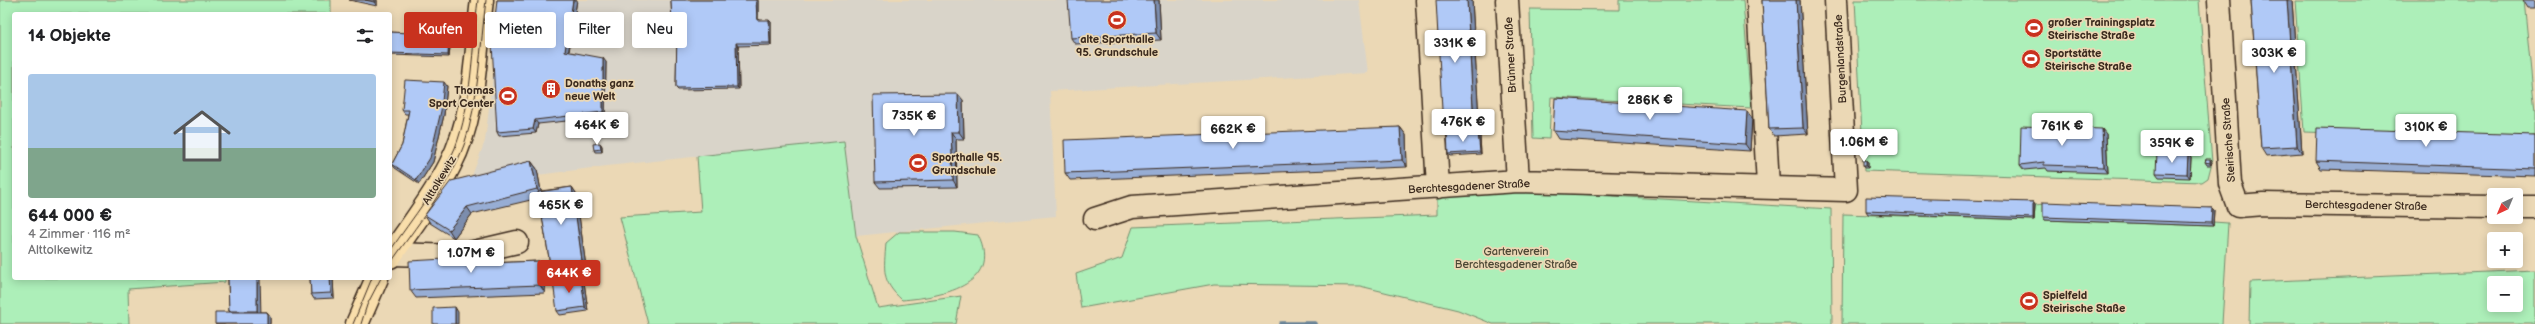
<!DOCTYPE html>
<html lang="de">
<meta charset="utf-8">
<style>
:root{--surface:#fff;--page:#f6f6f6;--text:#202124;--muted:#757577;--line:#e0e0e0;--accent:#c8321e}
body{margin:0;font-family:"Balsamiq Sans",sans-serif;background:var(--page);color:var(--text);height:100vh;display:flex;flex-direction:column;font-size:15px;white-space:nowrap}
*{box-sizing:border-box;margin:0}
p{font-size:13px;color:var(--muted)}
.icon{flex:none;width:22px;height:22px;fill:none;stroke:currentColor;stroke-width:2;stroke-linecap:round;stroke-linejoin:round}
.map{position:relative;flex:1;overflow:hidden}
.side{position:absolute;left:12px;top:12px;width:380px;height:268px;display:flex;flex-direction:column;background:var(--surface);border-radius:4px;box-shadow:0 2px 10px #0003}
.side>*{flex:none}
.top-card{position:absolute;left:404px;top:12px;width:380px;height:36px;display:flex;gap:8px}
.needle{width:26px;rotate:224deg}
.fabs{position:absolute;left:2487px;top:188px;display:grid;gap:8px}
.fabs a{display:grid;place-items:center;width:36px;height:36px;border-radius:4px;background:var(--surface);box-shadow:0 2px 10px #0003;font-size:20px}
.price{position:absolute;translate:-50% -34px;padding:0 9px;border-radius:4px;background:#fff;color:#222;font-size:13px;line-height:26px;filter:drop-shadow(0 1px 2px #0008)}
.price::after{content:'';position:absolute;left:50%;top:24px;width:12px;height:9px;margin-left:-6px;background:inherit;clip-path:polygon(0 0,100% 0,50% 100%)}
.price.selected{background:var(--accent);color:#fff}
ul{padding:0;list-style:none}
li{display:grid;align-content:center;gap:8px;height:212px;padding:0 16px}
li+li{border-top:1px solid var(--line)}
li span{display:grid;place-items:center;height:124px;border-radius:4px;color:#555}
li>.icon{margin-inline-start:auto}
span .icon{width:72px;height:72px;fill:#fffc;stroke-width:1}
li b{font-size:17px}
h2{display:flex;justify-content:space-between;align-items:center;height:48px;padding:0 16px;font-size:17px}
.chip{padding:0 14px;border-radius:4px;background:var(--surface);box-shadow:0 2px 10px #0003;font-size:14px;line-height:36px}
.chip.selected{background:var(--accent);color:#fff}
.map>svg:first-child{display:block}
.built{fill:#d9d4c9}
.green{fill:#adefb9;stroke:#748c6c;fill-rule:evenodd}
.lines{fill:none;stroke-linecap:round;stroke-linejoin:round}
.stream{stroke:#6b8498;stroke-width:5.5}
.minor-casing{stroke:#3b2a1e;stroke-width:25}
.major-casing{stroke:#3b2a1e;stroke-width:25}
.minor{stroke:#ebd8b5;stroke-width:22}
.major{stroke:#f9deab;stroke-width:22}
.tram{stroke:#3b2a1e;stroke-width:1}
.wall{fill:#97add4;stroke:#3b2a1e}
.shaded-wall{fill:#7b8dad;stroke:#3b2a1e}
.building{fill:#b0c9f7;stroke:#3b2a1e}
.labels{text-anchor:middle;stroke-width:3.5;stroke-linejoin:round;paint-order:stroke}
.poi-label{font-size:11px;font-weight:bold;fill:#3b2a1e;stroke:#ebd8b5;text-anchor:start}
.street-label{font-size:11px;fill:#3b2a1e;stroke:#ebd8b5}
.park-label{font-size:11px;fill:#4c4835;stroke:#ebd8b5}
</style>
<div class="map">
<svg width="2535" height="324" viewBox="0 0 2535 324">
<rect width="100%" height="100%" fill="#ebd8b5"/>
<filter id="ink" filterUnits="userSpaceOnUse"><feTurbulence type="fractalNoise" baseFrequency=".025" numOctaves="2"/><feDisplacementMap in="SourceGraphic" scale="8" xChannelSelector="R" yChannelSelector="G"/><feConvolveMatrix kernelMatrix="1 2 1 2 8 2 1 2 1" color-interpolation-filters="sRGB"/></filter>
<g filter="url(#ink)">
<path class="built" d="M502,0H1359L1368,73L1050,91L1056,216L856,236L844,141L607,166L469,184L485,141Z"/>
<path class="green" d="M0,0H331V14H14V278H225V282L128,289L129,324H0Z
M1619,0H1743L1751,108L1551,97L1549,139L1533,138L1530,9L1619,10Z
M1855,0H2199L2212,162L2208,178L2202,182L1864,171Z
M2295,0H2524L2535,113V139L2304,132Z
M844,141L856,236L878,308L961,296L956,324H648L620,217L701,212L697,156Z
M1509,190L1831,209L1832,324H1493L1458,310L1360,286L1214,284L1081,308L1076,274L1122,258L1133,227L1437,215V195Z
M2045,204V220L2213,226V222L2228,223L2222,324H1842L1843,214L2034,220L2035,205Z
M899,232H955L978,235C1003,286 939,297 902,300C881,281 884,270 886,243Z
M2535,270V324H2249L2250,282ZM2494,283H2516V305H2494Z"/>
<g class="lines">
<path class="stream" d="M1281,324H1315"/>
<defs>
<path id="minor" d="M1427,0L1438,187
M1507,0L1518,181
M1758,0L1768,186
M2219,0L2230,184L2238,206L2263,204L2494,207
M2516,207H2535
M1095,219L1132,207L1518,181L1846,190L1836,0
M392,254L457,256L517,242"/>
<path id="major" d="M390,257C410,227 434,197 450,165C476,116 475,53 482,0
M357,324L377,278"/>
</defs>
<use href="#minor" class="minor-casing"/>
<use href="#major" class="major-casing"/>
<use href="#minor" class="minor"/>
<use href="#major" class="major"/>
<path class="tram" d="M390,251C412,218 440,185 455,148C472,105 472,46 478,0
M390,264C416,226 448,188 464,145C479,101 480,46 486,0
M353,324L372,278
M361,324L367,305L381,278"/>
</g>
<path class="wall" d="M349,0H377V6Z
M497,0H577L569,52L606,62L605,117L538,124L536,133L499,136L497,132Z
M671,0H758V20L771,22V45L738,46L739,89L678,90L676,88L677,26H673L672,24Z
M1159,0L1161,40L1075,44L1071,38Z
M1472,0L1481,154L1450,156L1448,154L1447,133L1443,128Z
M1762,0H1800L1808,134L1774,136L1769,129Z
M2251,0H2292L2302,153L2266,156L2261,148Z
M2523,0H2535V8H2528Z
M390,32L451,37L449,57L390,55Z
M447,86L444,115L433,162L419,184L395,168L392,164L402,145L408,114H405L402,110Z
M963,100L964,139H956L957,187L880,188L875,182Z
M1752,118L1750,151L1558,139L1553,131Z
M1400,127L1406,135L1407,167L1070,180L1065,173Z
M2106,134L2108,173L2048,171L2046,168L2024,170L2020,165Z
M2535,135V176L2321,169L2316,161Z
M600,143L602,146V152H595L594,150Z
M2188,154L2191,158L2190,178L2159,177L2156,173Z
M531,161L537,169L541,191L572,187L576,193L586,267L554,270L550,264L539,198L472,214L454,238L430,223L425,215Z
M2205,162H2212L2211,165H2207Z
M1868,163V168H1864L1863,166Z
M2033,202L2035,205L2034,220L1868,214L1866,211Z
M2212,208L2214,210L2213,226L2045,220L2043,217Z
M539,261L544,269L545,293L416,298L410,290L467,264Z
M228,278L261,312H267L270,316V324H215L230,312L229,311Z
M285,278H333L334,298L314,299L311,294L310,278L285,279Z
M581,278L584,282L588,311L560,315L557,311Z"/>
<path class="shaded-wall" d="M374,0H377V6L374,2Z
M573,0H577L568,55L565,51Z
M756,0H758V22L757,20Z
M1154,0H1159L1161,40L1156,33Z
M1467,0H1472L1481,154L1480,152L1478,132L1474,126Z
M1796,0H1800L1808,134L1803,128Z
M2287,0H2292L2302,153L2297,146Z
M769,20L771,22V45L770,43Z
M449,35L451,37L449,57L448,55Z
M736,43L738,46L739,89L737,87Z
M603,58L606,62L605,117L603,112Z
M444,82L447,86L444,115L433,162L419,184L416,180Z
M958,94L963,100L964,139L959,132Z
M1747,111L1752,118L1750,151L1745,144Z
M535,120L538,124L536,133L533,129Z
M1400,127L1406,135L1407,167L1402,160Z
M2102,129L2106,134L2108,173L2104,167Z
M951,132L956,139L957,187L953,180Z
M600,143L602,146V152L601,149Z
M2188,154L2191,158L2190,178L2187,174Z
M2210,159L2212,162L2211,165L2210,163Z
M1866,160L1868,163V168L1866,166Z
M531,161L537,169L542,197L537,189Z
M572,187L576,193L586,267L582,261Z
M2033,202L2035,205L2034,220L2033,218Z
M467,207L472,214L454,238L449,230Z
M2212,208L2214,210L2213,226L2211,223Z
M463,258L468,266L463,264Z
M539,261L544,269L545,293L540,285Z
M257,278H260L261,316L257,311Z
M330,278H333L334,298L331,293Z
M581,278L584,282L588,311L585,307Z
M455,307L458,312V324H455Z
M267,312L270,316V324H267Z"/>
<path class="building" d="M365,0H374V2Z
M497,0H573L565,51L603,58V112L535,120L533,129L497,132L492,44Z
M671,0H756L757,20H769L770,43H736L737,87L676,88L677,24H672Z
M1068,0H1154L1156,33L1071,38Z
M1436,0H1467L1474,126L1443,128Z
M1762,0H1796L1803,128L1769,129Z
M2251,0H2287L2297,146L2261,148Z
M390,32L449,35L448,55L390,53Z
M405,80L444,82L441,111L430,158L416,180L392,164L402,145L409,110H402Z
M958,94L959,132H951L953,180L875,182L873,95Z
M1555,98L1747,111L1745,144L1553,131Z
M2021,126L2102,129L2104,167L2044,165V162L2020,165Z
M1400,127L1402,160L1065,173L1064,140Z
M2317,128L2535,135V169L2316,161Z
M1478,132L1480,152L1448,154L1447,133Z
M600,143L601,149L594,150L593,144Z
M2157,153L2188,154L2187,174L2156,173Z
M2206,159H2210V163L2205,162Z
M1863,160H1866V166H1863Z
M531,161L537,189L467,207L449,230L425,215L451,181Z
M572,187L582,261L550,264L538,192Z
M1866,197L2033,202V218L1866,211Z
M2043,202L2212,208L2211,223L2043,217Z
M463,258V264L539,261L540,285L410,290L409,261Z
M228,278H257V311H229Z
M310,278H330L331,293L311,294Z
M581,278L585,307L557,311L553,282Z
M455,307V324H433V308Z
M215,312H267V324H215Z"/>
</g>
<defs>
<symbol id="stadium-disc" viewBox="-11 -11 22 22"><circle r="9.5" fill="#c8321e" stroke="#ebd8b5"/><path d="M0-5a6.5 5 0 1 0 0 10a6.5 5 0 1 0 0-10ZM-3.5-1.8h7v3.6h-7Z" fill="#fff"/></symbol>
<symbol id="building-disc" viewBox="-11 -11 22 22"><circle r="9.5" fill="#c8321e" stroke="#ebd8b5"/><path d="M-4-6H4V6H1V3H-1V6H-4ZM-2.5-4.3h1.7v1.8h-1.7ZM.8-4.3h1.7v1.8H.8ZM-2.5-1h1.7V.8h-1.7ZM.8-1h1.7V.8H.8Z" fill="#fff"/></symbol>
</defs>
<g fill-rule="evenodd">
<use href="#stadium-disc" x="1106" y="9" width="22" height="22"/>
<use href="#stadium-disc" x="2023" y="17" width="22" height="22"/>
<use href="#stadium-disc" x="2020" y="48" width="22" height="22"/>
<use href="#building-disc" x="540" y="78" width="22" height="22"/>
<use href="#stadium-disc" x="497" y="85" width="22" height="22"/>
<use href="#stadium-disc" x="907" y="152" width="22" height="22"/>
<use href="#stadium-disc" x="2018" y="290" width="22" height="22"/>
</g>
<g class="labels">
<g class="poi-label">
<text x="2048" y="26">großer Trainingsplatz<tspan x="2048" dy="13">Steirische Straße</tspan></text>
<text x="1117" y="43" text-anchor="middle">alte Sporthalle<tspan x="1117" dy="13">95. Grundschule</tspan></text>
<text x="2045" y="57">Sportstätte<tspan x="2045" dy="13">Steirische Straße</tspan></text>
<text x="565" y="87">Donaths ganz<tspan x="565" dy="13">neue Welt</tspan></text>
<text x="494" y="94" text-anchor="end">Thomas<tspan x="494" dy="13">Sport Center</tspan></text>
<text x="932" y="161">Sporthalle 95.<tspan x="932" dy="13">Grundschule</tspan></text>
<text x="2043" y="299">Spielfeld<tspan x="2043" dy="13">Steirische Staße</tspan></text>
</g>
<g class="street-label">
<text transform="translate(1510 55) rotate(-93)" y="4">Brünner Straße</text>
<text transform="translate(1840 59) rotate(-93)" y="4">Burgenlandstraße</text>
<text transform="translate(2228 140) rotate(-94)" y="4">Steirische Straße</text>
<text transform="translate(439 180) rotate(-59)" y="4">Alttolkewitz</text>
<text transform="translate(1469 186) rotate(-3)" y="4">Berchtesgadener Straße</text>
<text transform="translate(2366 205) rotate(1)" y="4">Berchtesgadener Straße</text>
</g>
<g class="park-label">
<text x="1516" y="255">Gartenverein<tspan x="1516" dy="13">Berchtesgadener Straße</tspan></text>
</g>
</g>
</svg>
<div class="fabs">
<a><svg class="needle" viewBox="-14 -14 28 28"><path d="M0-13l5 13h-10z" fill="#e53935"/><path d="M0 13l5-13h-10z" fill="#757577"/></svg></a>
<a>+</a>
<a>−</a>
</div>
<b class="price" style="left:1455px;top:64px">331K €</b>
<b class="price" style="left:2274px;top:74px">303K €</b>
<b class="price" style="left:1650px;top:121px">286K €</b>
<b class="price" style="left:914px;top:137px">735K €</b>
<b class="price" style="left:1463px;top:143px">476K €</b>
<b class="price" style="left:597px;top:146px">464K €</b>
<b class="price" style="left:2062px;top:147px">761K €</b>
<b class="price" style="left:2426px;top:148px">310K €</b>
<b class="price" style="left:1233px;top:150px">662K €</b>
<b class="price" style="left:1864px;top:163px">1.06M €</b>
<b class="price" style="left:2172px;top:164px">359K €</b>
<b class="price" style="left:561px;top:226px">465K €</b>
<b class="price" style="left:471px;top:274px">1.07M €</b>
<b class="price selected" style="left:569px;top:294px">644K €</b>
<div class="top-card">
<a class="chip selected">Kaufen</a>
<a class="chip">Mieten</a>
<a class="chip">Filter</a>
<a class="chip">Neu</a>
</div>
<section class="side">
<h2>14 Objekte<svg class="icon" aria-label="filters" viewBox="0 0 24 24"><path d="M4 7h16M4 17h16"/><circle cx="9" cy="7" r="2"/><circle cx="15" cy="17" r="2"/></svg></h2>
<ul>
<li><span style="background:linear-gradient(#a9c7e8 60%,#7fa58c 0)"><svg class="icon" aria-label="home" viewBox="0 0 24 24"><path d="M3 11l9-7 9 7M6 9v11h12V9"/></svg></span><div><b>644 000 €</b><p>4 Zimmer · 116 m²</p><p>Alttolkewitz</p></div></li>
</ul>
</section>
</div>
